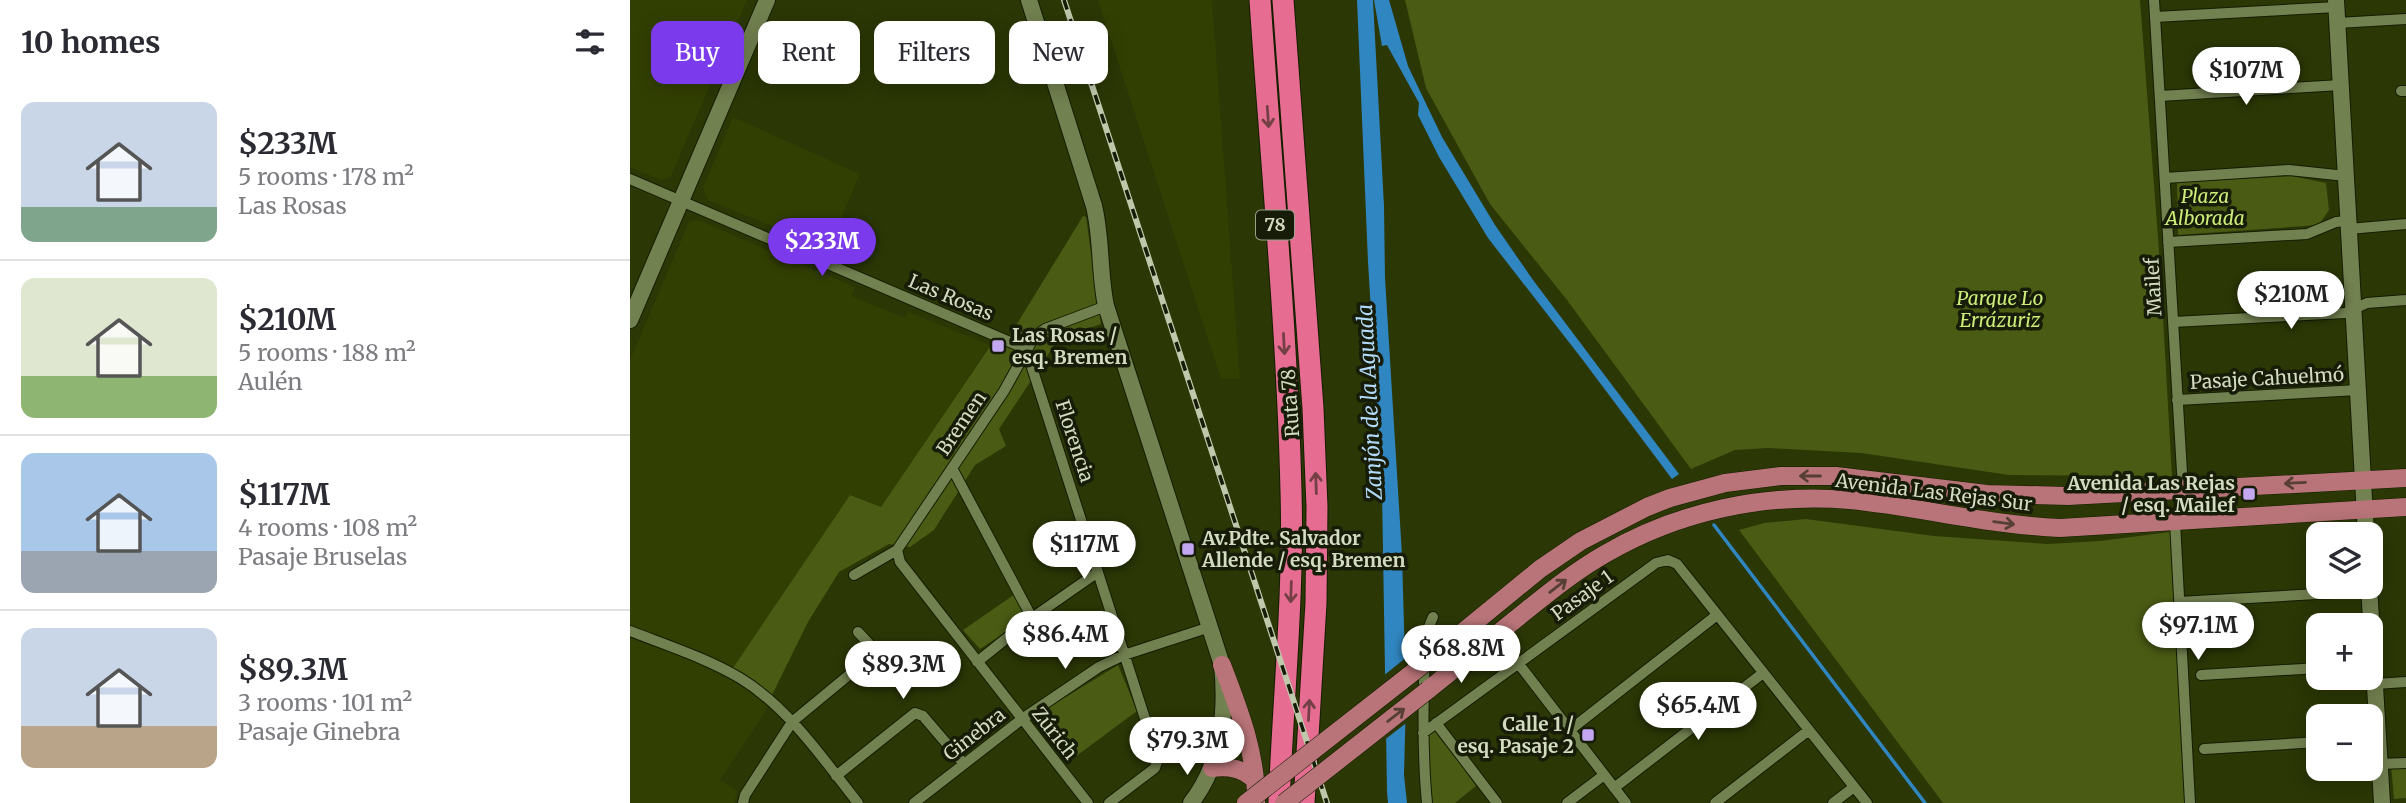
<!DOCTYPE html>
<meta charset="utf-8">
<style>
:root{--surface:#fff;--page:#f7f7f7;--text:#2b2b33;--muted:#7c7c81;--line:#e1e1e2;--accent:#7c3aed}
body{margin:0;font-family:Merriweather,serif;background:var(--page);color:var(--text);height:100vh;display:flex;flex-direction:column;font-size:26px;white-space:nowrap}
*{box-sizing:border-box;margin:0}
p{font-size:23px;color:var(--muted)}
.icon{flex:none;width:38px;height:38px;fill:none;stroke:currentColor;stroke-width:2;stroke-linecap:round;stroke-linejoin:round}
.map{position:relative;flex:1;overflow:hidden}
.sheet{display:flex;flex-direction:column;background:var(--surface);width:630px}
.sheet>*{flex:none}
.guide{position:absolute;left:21px;top:21px;width:665px;height:63px;display:flex;gap:14px}
.fabs{position:absolute;left:1676px;top:522px;display:grid;gap:14px}
.fabs a{display:grid;place-items:center;width:77px;height:77px;border-radius:14px;background:var(--surface);box-shadow:0 4px 18px #0003;font-size:35px}
.price{position:absolute;translate:-50% -60px;padding:0 16px;border-radius:24px;background:#fff;color:#222;font-size:23px;line-height:46px;filter:drop-shadow(0 2px 4px #0008)}
.price::after{content:'';position:absolute;left:50%;top:42px;width:21px;height:16px;margin-left:-10px;background:inherit;clip-path:polygon(0 0,100% 0,50% 100%)}
.price.on{background:var(--accent);color:#fff}
ul{padding:0;list-style:none}
li{display:flex;align-items:center;gap:21px;height:175px;padding:0 21px}
li+li{border-top:2px solid var(--line)}
li span{display:grid;place-items:center;flex:none;width:196px;height:140px;border-radius:14px;color:#555}
li>.icon{margin-inline-start:auto}
span .icon{width:84px;height:84px;fill:#fffc;stroke-width:1}
li b{font-size:30px}
h2{display:flex;justify-content:space-between;align-items:center;height:84px;padding:0 21px;font-size:30px}
.pill{padding:0 24px;border-radius:14px;background:var(--surface);box-shadow:0 4px 18px #0003;font-size:24px;line-height:63px}
.pill.on{background:var(--accent);color:#fff}
main{display:flex;flex:1;min-height:0}
.map>svg:first-child{display:block}
.built{fill:#323f03}
.green{fill:#4a5b14}
.water{fill:#3086c0}
.pier{fill:#2b3705}
.lines{fill:none;stroke-linecap:round;stroke-linejoin:round}
.stream{stroke:#3086c0;stroke-width:3.5}
.street-casing{stroke:#151d00;stroke-width:12}
.secondary-casing{stroke:#151d00;stroke-width:18}
.primary-casing{stroke:#151d00;stroke-width:19}
.highway-casing{stroke:#151d00;stroke-width:23}
.street{stroke:#728150;stroke-width:10}
.secondary{stroke:#728150;stroke-width:16}
.primary{stroke:#b87478;stroke-width:18}
.highway{stroke:#e66c92;stroke-width:21}
.rail-casing{stroke:#c0c8ac;stroke-width:6}
.rail{stroke:#161c08;stroke-width:3.5;stroke-dasharray:10;stroke-linecap:butt}
.primary-bridge-casing{stroke:#151d00;stroke-width:19;stroke-linecap:butt}
.primary-bridge{stroke:#b87478;stroke-width:18}
.oneway{stroke:#744046}
.oneway2{stroke:#573f35}
.poi-dot{fill:#c4a7f1;stroke:#161c08;stroke-width:2.5}
.labels{text-anchor:middle;stroke-width:7;stroke-linejoin:round;paint-order:stroke}
.shield{fill:#161c08;stroke:#9aa28a;stroke-width:2}
.shield-label{font-size:18px;font-weight:bold;fill:#d3dbc1}
.park-label{font-size:19px;font-style:italic;fill:#cded78;stroke:#161c08}
.street-label{font-size:19px;fill:#d3dbc1;stroke:#161c08}
.poi-label{font-size:19px;font-weight:bold;fill:#d3dbc1;stroke:#161c08;text-anchor:start}
.water-label{font-size:21px;font-style:italic;fill:#b3daf9;stroke:#161c08}
</style>
<main>
<section class="sheet">
<h2>10 homes<svg class="icon" aria-label="filters" viewBox="0 0 24 24"><path d="M4 7h16M4 17h16"/><circle cx="9" cy="7" r="2"/><circle cx="15" cy="17" r="2"/></svg></h2>
<ul>
<li><span style="background:linear-gradient(#c9d6e8 75%,#7fa58c 0)"><svg class="icon" aria-label="home" viewBox="0 0 24 24"><path d="M3 11l9-7 9 7M6 9v11h12V9"/></svg></span><div><b>$233M</b><p>5 rooms · 178 m²</p><p>Las Rosas</p></div></li>
<li><span style="background:linear-gradient(#dfe7d0 70%,#8fb573 0)"><svg class="icon" aria-label="home" viewBox="0 0 24 24"><path d="M3 11l9-7 9 7M6 9v11h12V9"/></svg></span><div><b>$210M</b><p>5 rooms · 188 m²</p><p>Aulén</p></div></li>
<li><span style="background:linear-gradient(#a9c7e8 70%,#9aa5b1 0)"><svg class="icon" aria-label="home" viewBox="0 0 24 24"><path d="M3 11l9-7 9 7M6 9v11h12V9"/></svg></span><div><b>$117M</b><p>4 rooms · 108 m²</p><p>Pasaje Bruselas</p></div></li>
<li><span style="background:linear-gradient(#c9d6e8 70%,#b9a48a 0)"><svg class="icon" aria-label="home" viewBox="0 0 24 24"><path d="M3 11l9-7 9 7M6 9v11h12V9"/></svg></span><div><b>$89.3M</b><p>3 rooms · 101 m²</p><p>Pasaje Ginebra</p></div></li>
</ul>
</section>
<div class="map">
<svg width="1776" height="803" viewBox="0 0 1776 803">
<rect width="100%" height="100%" fill="#2b3705"/>
<path class="built" d="M0,0H117L101,37L89,36L83,54L90,62L40,178L31,180L0,167Z
M468,0H582L610,379H591Z
M103,117L230,174L198,249L78,200L73,188Z
M68,220L225,287L222,296L274,318L278,312L360,345L251,507L220,495L104,668L142,695L134,714L90,780L107,791L104,803H0V360L59,222Z"/>
<path class="green" d="M775,0H1510L1530,264L1542,476L1379,475L1231,453L1138,448L1105,450L1061,469L937,300L860,204L796,88Z
M1662,176L1696,183L1699,210L1689,225L1548,235L1547,182Z
M453,216L456,217L471,324L429,338L369,429L376,446L345,465L304,530L280,547L259,544L209,572L178,622L142,695L103,668L220,495L251,507L369,333L379,337Z
M1176,519L1304,536L1418,544L1470,541L1540,532L1555,803H1313L1109,530L1134,523Z
M385,594L398,617L350,649L333,630Z
M488,665L507,711L437,763L403,717Z
M805,727L846,786L825,803H801L797,734Z
M1776,764V798L1764,799L1761,765Z"/>
<path class="water" d="M727,0H743L754,206L755,278L772,555L776,697L774,775L777,803H758L757,792L752,491L738,262Z
M744,0H759L778,66L812,137L865,225L903,280L1049,474L1042,479L952,359L858,238L809,157L788,115L789,103L757,45L752,46Z"/>
<path class="pier" d="M778,656L779,721L753,741L752,677Z"/>
<g class="lines">
<path class="stream" d="M1084,525L1295,803"/>
<defs>
<path id="street" d="M1524,0L1553,489
M1525,17L1707,7
M1707,23L1776,19
M1771,91H1776
M1530,96L1711,85
M1535,178L1659,170L1716,176
M0,179L396,349
M1719,229L1776,224
M1538,242L1677,234L1706,222L1718,221
M1543,322L1715,313L1737,303L1776,300
M396,349L528,759L525,768L479,803
M1547,400L1728,390
M322,468L402,618
M1545,522L1560,803
M267,550L270,562L458,803
M224,575L267,550L374,391L404,337L415,329L476,306
M1549,602L1739,591
M0,631C36,645 76,658 110,678C159,708 193,759 228,803
M347,662L402,618L468,572
M888,663L996,803
M1571,675L1689,668
M1745,684L1776,682
M806,723L867,803
M940,730L1087,615
M793,733L1026,563L1038,560L1047,564L1237,803
M1574,749L1689,742
M1749,764L1776,763
M206,776L285,713L293,716L334,764
M984,788L1133,673
M113,803L115,795L162,722L243,655L242,647L228,632
M284,803L392,719L469,667L494,655L580,627
M797,803C793,762 793,722 794,682C795,660 793,637 803,617
M937,803L974,775
M1085,803L1179,730
M1203,803L1224,787"/>
<path id="secondary" d="M399,0L464,206C472,239 469,273 476,306L592,665C597,714 592,763 561,803
M1706,0L1736,534
M0,320L137,0
M1739,586L1752,803"/>
<path id="primary" d="M800,659L910,569L951,541L1017,507L1040,498L1095,483L1151,476H1206L1357,494L1438,496L1776,478
M592,665C609,709 627,755 626,803
M798,690C831,663 864,637 897,610C922,590 947,570 975,554C1049,511 1134,493 1220,500C1290,507 1359,525 1430,528L1776,507
M582,768C599,766 612,768 625,780"/>
<path id="highway" d="M630,0C641,163 657,327 661,491C664,595 653,699 649,803
M653,0L683,408L687,507L686,603L674,803"/>
</defs>
<use href="#street" class="street-casing"/>
<use href="#secondary" class="secondary-casing"/>
<use href="#primary" class="primary-casing"/>
<use href="#highway" class="highway-casing"/>
<use href="#street" class="street"/>
<use href="#secondary" class="secondary"/>
<use href="#primary" class="primary"/>
<use href="#highway" class="highway"/>
<defs>
<path id="rail" d="M434,0L697,803"/>
</defs>
<use href="#rail" class="rail-casing"/>
<use href="#rail" class="rail"/>
<defs>
<path id="primary-bridge" d="M616,803L800,659
M654,803L798,690"/>
</defs>
<use href="#primary-bridge" class="primary-bridge-casing"/>
<use href="#primary-bridge" class="primary-bridge"/>
</g>
<defs><path id="oneway-shaft" d="M-6 0H5M1.5-3L5.5 0L1.5 3" fill="none" stroke-width="1.6" stroke-linecap="round" stroke-linejoin="round" transform="scale(1.75)"/></defs>
<g class="oneway">
<use href="#oneway-shaft" transform="translate(638 117) rotate(86)"/>
<use href="#oneway-shaft" transform="translate(654 344) rotate(87)"/>
<use href="#oneway-shaft" transform="translate(686 483) rotate(-92)"/>
<use href="#oneway-shaft" transform="translate(661 592) rotate(92)"/>
<use href="#oneway-shaft" transform="translate(679 710) rotate(-87)"/>
</g>
<g class="oneway2">
<use href="#oneway-shaft" transform="translate(1180 476) rotate(-180)"/>
<use href="#oneway-shaft" transform="translate(1665 483) rotate(177)"/>
<use href="#oneway-shaft" transform="translate(1374 523) rotate(8)"/>
<use href="#oneway-shaft" transform="translate(928 586) rotate(-38)"/>
<use href="#oneway-shaft" transform="translate(766 715) rotate(-38)"/>
</g>
<g class="poi-dot">
<rect x="361" y="339" width="14" height="14" rx="3.5"/>
<rect x="1612" y="487" width="14" height="14" rx="3.5"/>
<rect x="551" y="542" width="14" height="14" rx="3.5"/>
<rect x="951" y="728" width="14" height="14" rx="3.5"/>
</g>
<g class="labels">
<rect class="shield" x="626" y="210.5" width="38" height="29" rx="5"/>
<g class="shield-label">
<text x="645" y="231">78</text>
</g>
<g class="park-label">
<text x="1575" y="203">Plaza<tspan x="1575" dy="22">Alborada</tspan></text>
<text x="1370" y="305">Parque Lo<tspan x="1370" dy="22">Errázuriz</tspan></text>
</g>
<g class="street-label">
<text transform="translate(1523 287) rotate(-93)" y="7">Mailef</text>
<text transform="translate(321 297) rotate(23)" y="7">Las Rosas</text>
<text transform="translate(1637 378) rotate(-3)" y="7">Pasaje Cahuelmó</text>
<text transform="translate(660 403) rotate(-94)" y="7">Ruta 78</text>
<text transform="translate(331 423) rotate(-56)" y="7">Bremen</text>
<text transform="translate(445 441) rotate(72)" y="7">Florencia</text>
<text transform="translate(1304 492) rotate(7)" y="7">Avenida Las Rejas Sur</text>
<text transform="translate(952 595) rotate(-36)" y="7">Pasaje 1</text>
<text transform="translate(425 733) rotate(52)" y="7">Zúrich</text>
<text transform="translate(344 734) rotate(-38)" y="7">Ginebra</text>
</g>
<g class="poi-label">
<text x="382" y="342">Las Rosas /<tspan x="382" dy="22">esq. Bremen</tspan></text>
<text x="1605" y="490" text-anchor="end">Avenida Las Rejas<tspan x="1605" dy="22">/ esq. Mailef</tspan></text>
<text x="572" y="545">Av.Pdte. Salvador<tspan x="572" dy="22">Allende / esq. Bremen</tspan></text>
<text x="944" y="731" text-anchor="end">Calle 1 /<tspan x="944" dy="22">esq. Pasaje 2</tspan></text>
</g>
<g class="water-label">
<text transform="translate(740 402) rotate(-93)" y="7">Zanjón de la Aguada</text>
</g>
</g>
</svg>
<div class="fabs">
<a><svg class="icon" aria-label="layers" viewBox="0 0 24 24"><path d="M12 4l9 5-9 5-9-5zM3 14l9 5 9-5"/></svg></a>
<a>+</a>
<a>−</a>
</div>
<b class="price" style="left:1616px;top:107px">$107M</b>
<b class="price on" style="left:192px;top:278px">$233M</b>
<b class="price" style="left:1661px;top:331px">$210M</b>
<b class="price" style="left:454px;top:581px">$117M</b>
<b class="price" style="left:1568px;top:662px">$97.1M</b>
<b class="price" style="left:435px;top:671px">$86.4M</b>
<b class="price" style="left:831px;top:685px">$68.8M</b>
<b class="price" style="left:273px;top:701px">$89.3M</b>
<b class="price" style="left:1068px;top:742px">$65.4M</b>
<b class="price" style="left:557px;top:777px">$79.3M</b>
<div class="guide">
<a class="pill on">Buy</a>
<a class="pill">Rent</a>
<a class="pill">Filters</a>
<a class="pill">New</a>
</div>
</div>
</main>
